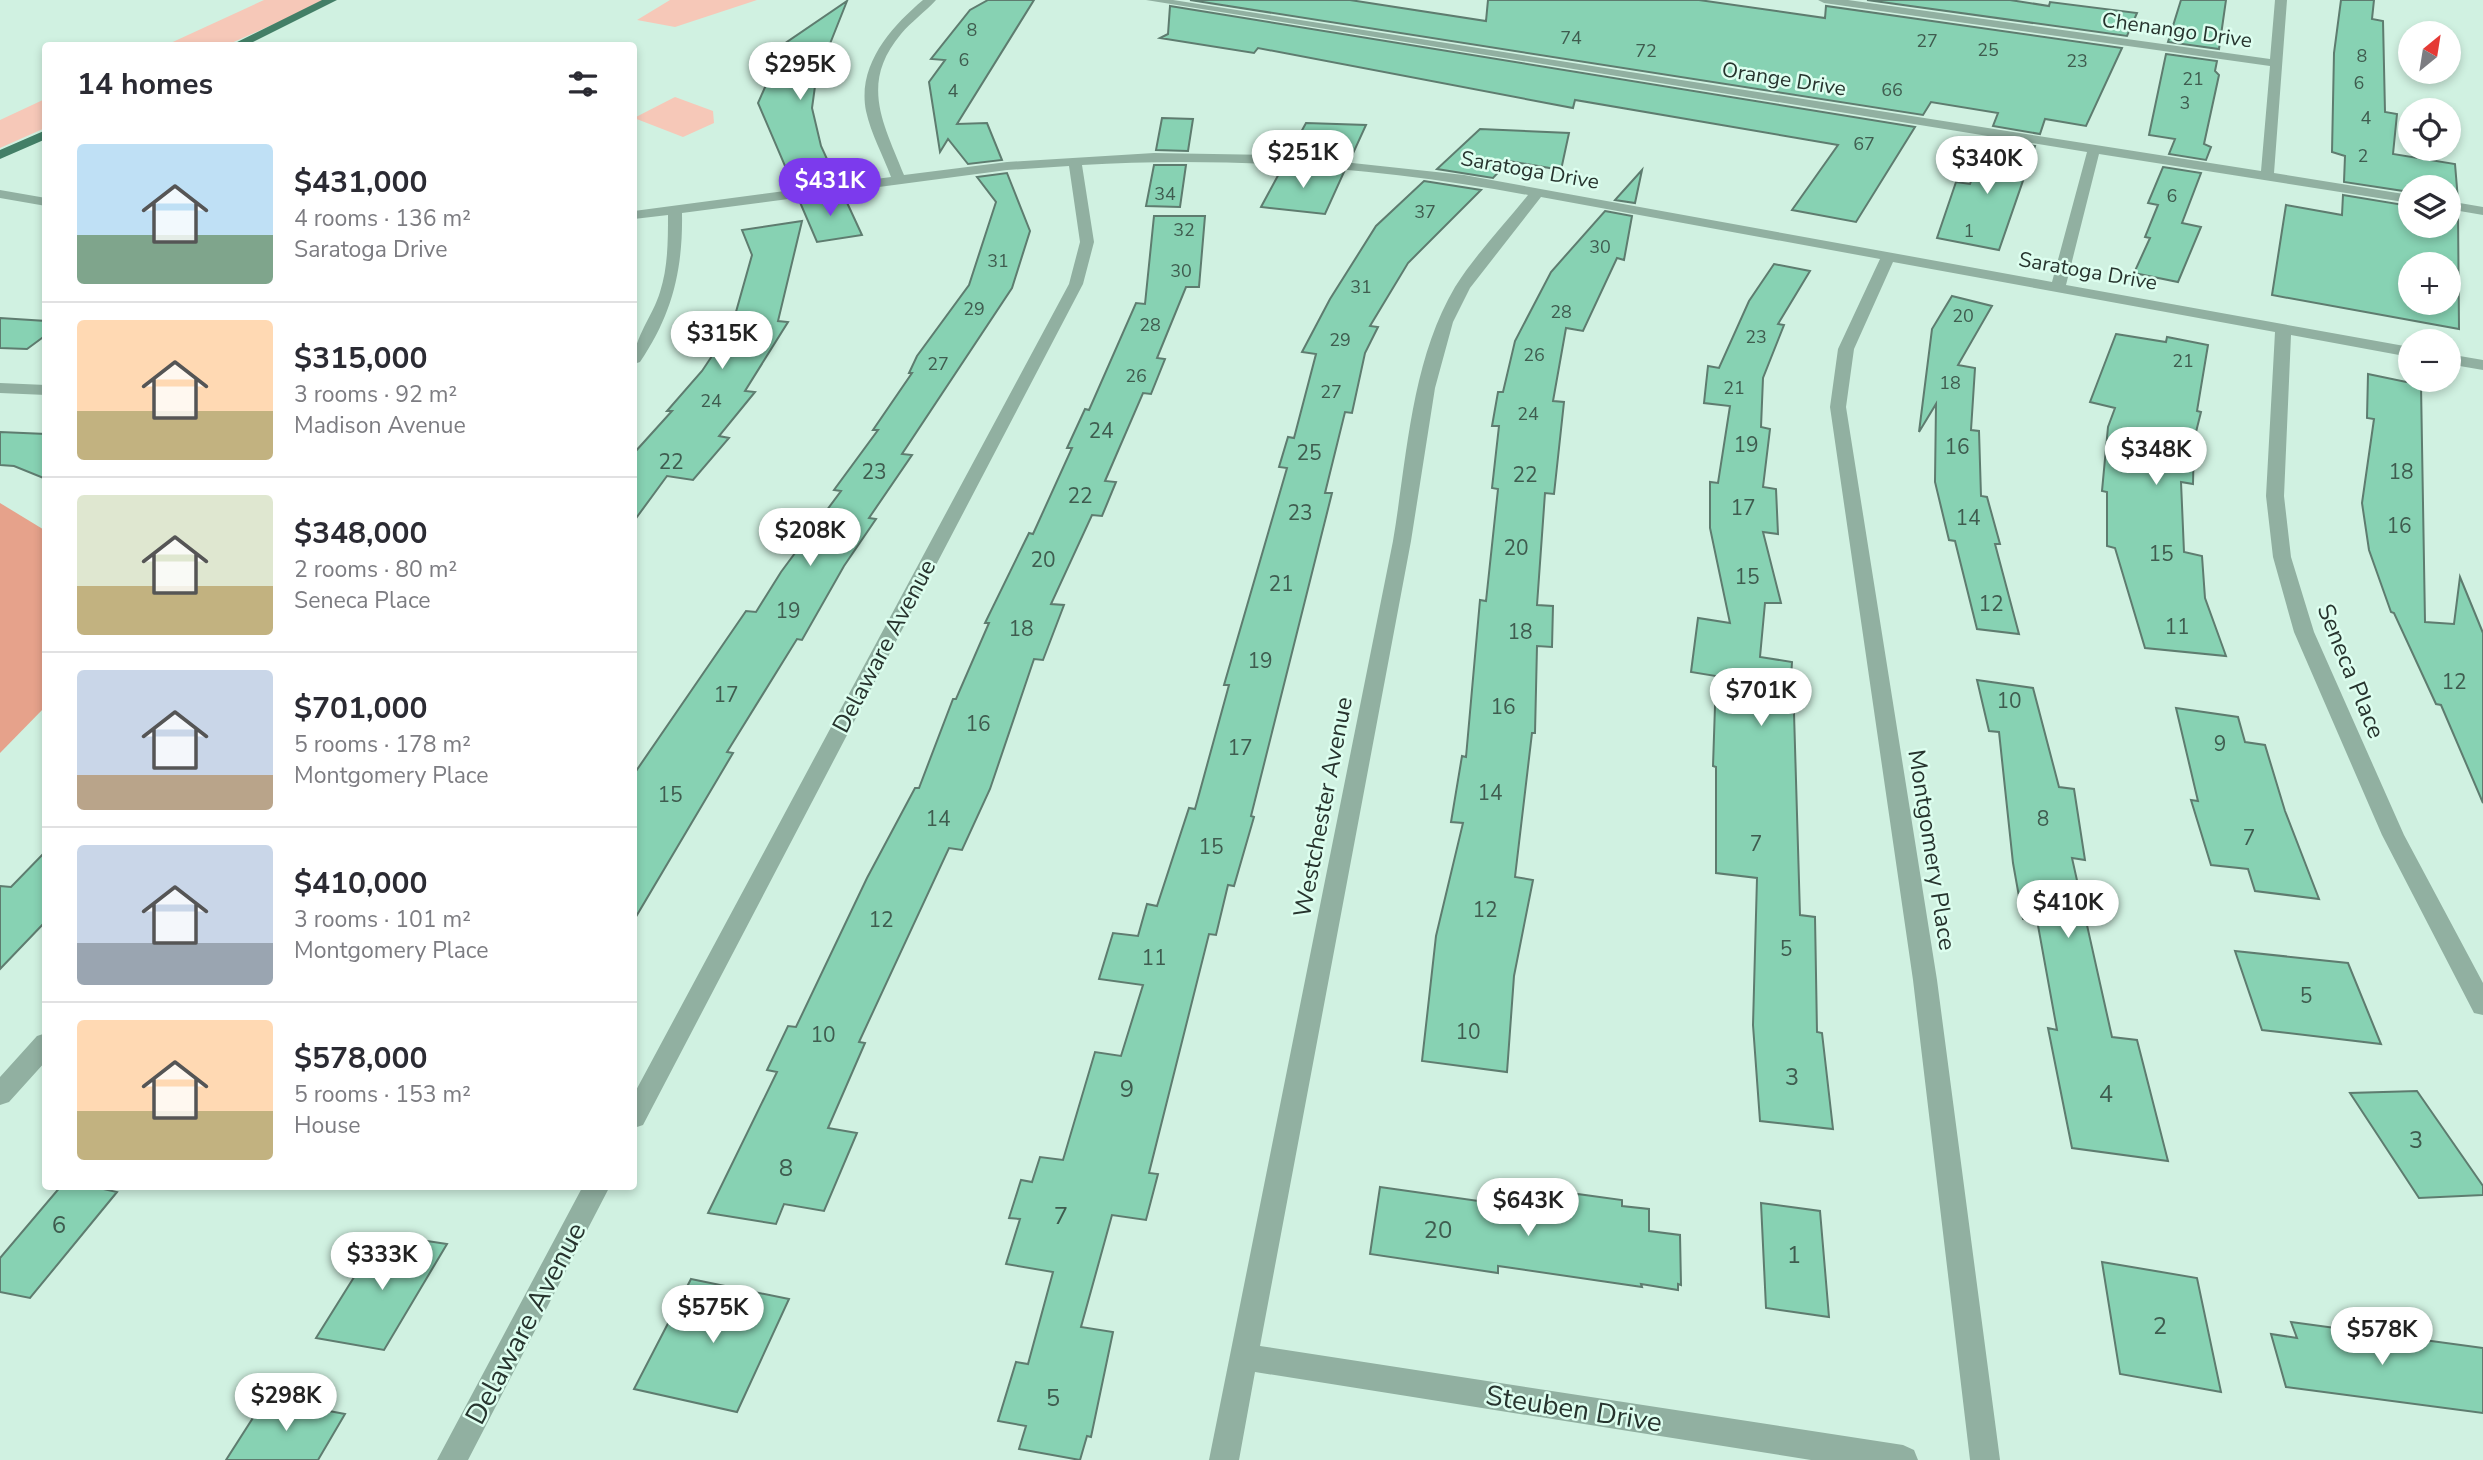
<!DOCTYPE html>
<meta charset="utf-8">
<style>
:root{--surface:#fff;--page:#f7f7f7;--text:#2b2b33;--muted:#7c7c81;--line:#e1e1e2;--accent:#7c3aed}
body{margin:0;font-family:"Nunito Sans",sans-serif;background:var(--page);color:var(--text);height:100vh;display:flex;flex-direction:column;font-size:26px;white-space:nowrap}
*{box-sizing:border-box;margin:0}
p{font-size:23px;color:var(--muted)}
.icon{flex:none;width:38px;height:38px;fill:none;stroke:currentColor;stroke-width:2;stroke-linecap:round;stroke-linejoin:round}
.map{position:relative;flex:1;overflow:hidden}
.sheet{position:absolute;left:42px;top:42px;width:595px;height:1148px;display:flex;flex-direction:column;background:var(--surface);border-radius:7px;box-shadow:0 4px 10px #0003}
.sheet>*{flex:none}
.needle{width:46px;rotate:30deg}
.controls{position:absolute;left:2398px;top:21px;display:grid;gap:14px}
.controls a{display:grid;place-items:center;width:63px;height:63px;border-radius:50%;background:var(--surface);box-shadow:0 4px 10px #0003;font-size:35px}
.price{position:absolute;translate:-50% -60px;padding:0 16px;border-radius:24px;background:#fff;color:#222;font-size:23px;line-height:46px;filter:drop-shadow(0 2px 4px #0008)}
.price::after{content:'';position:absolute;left:50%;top:42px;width:21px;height:16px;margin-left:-10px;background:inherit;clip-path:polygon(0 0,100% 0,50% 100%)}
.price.selected{background:var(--accent);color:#fff}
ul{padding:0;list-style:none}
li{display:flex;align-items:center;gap:21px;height:175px;padding:0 35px}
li+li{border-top:2px solid var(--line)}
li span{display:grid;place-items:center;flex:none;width:196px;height:140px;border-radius:7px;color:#555}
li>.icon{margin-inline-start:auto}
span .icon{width:84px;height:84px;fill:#fffc;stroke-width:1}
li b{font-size:30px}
h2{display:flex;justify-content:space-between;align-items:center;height:84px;padding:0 35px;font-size:30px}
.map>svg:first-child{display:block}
.green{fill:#f6c8b8}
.forest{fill:#e6a28b}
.building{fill:#87d2b3;stroke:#5e7c6f;stroke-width:2;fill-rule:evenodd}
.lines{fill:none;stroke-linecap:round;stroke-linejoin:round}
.minor{fill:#91b0a1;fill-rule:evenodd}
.major{fill:#437f67;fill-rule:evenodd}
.labels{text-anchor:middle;stroke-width:5;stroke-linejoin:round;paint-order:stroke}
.far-number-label{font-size:18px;fill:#3f5c4f}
.far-street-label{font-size:21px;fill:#27342e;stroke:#ddfeef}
.number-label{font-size:21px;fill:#3f5c4f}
.street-label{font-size:24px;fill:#27342e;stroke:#ddfeef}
.near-number-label{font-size:24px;fill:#3f5c4f}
.near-street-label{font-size:28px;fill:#27342e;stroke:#ddfeef}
</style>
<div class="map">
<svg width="2483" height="1460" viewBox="0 0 2483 1460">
<rect width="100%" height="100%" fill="#d0f1e1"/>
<path class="green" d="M264,0H328L227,45L164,46Z
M670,0H757L675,27L637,20Z
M675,97L713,111L714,123L683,137L634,118Z
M45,99V128L0,148V120Z"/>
<path class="forest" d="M0,503L46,531L45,707L0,753Z"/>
<path class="building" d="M988,0H1034L957,124L987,123L1002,160L968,164L948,139L940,152L929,82L945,60L931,59L970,10Z
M1190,0H1350L1486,21L1488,0H1699L1825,18L1826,6L2122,48L2086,126L2045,119L2040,134L1993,126L1998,113L1931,102L1923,115Z
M1867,0H2010L2049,6L2050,2L2137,13L2127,36Z
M2181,0H2226L2219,49L2168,42Z
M2341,0H2374L2372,19L2383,21L2385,112L2397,114L2393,154L2455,164L2458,200L2448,198V187H2410V192L2344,182L2345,156L2332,152L2334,53Z
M847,1L816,79L812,108L821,146L837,181L794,187L758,103L784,44Z
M1170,6L1915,127L1856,222L1792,210L1838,145L1575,100L1573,108L1258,48L1254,53L1160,38L1168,34Z
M2166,54L2217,61L2215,71L2219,75L2204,144L2211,147L2206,160L2169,154L2175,139L2149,135Z
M1162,118L1193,119L1188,151L1156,150Z
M1306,123L1366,125L1350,160L1289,154Z
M1480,129L1569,133L1561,170L1509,161L1493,178L1437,169Z
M1988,139L2035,146L1999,250L1937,238L1956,182L1970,184Z
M1154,165H1186L1180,207L1146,206Z
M2163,167L2201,173L2182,223L2201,227L2178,282L2134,273L2150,238L2145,237L2158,205L2148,203Z
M1282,168L1344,172L1325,214L1261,207Z
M1642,170L1635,203L1615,200Z
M1007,173L1030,231L1012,288L902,454L912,455L869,518L876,519L844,566L802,640L797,639L727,752L733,753L634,920V774L746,611L756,612L781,572L841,491L834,490L878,430H873L912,373H909L917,356L969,285L996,202L977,177Z
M1424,181L1481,190L1408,263L1370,326L1378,327L1365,353L1352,413L1345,412L1325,493H1332L1251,816L1254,817L1234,886L1228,885L1216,935L1209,934L1149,1173L1158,1174L1146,1220L1112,1215L1081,1327L1113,1332L1091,1437L1087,1436L1080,1460L1019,1449L1026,1426L998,1421L1016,1362L1028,1364L1053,1272L1006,1264L1020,1219L1009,1218L1021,1180L1032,1182L1040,1157L1063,1160L1095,1052L1121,1056L1143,985L1099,979L1113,933L1138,936L1147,904L1157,906L1189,808L1195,809L1229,685H1224L1287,468L1279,467L1288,437L1294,438L1316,354L1302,352L1330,299L1376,226Z
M843,194L862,235L817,242L799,200Z
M2343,195L2410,206V226H2448V212L2458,213L2459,329L2272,295L2286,205L2342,215ZM2410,264H2448V303H2410Z
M1605,211L1632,216L1624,260L1617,258L1583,331L1566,328L1553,401L1564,402L1554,494L1545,493L1537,605L1553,606L1552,647L1537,646L1535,733H1532L1515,877L1533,880L1514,976L1507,1072L1422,1061L1436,936L1463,823L1451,822L1462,756L1466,757L1480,600L1486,601L1498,489L1492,488L1499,426H1492L1498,392H1503L1515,341L1551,272Z
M1154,216H1205L1199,287H1186L1157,358L1165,359L1151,394L1143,393L1105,481L1116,482L1102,516L1092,515L1051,604L1064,605L1043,660L1034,659L990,789L962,850L949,848L859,1042L865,1043L828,1128L857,1133L824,1211L784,1204L776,1224L708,1213L777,1072L767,1070L788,1026L796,1027L867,878L915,788H919L953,699H956L989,623H985L1029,533L1033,534L1072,448H1067L1085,409L1089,410L1136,303L1145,304Z
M802,221L778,321L788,322L745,391L755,392L719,436L729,438L693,480L667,476L634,521V453L672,411H667L702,371L732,326L752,255L742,230Z
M1774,264L1810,271L1778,324L1784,325L1763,378L1761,427L1770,429L1763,487L1776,489L1778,534L1763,532L1781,603H1765L1760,657L1792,662L1789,713H1794L1800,915L1815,917L1817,1032L1822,1033L1833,1129L1760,1121L1753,1025L1757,878L1716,873V767L1713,766L1716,676L1691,672L1698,618L1730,623L1710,528V482L1718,483L1730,406L1704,403L1708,366L1719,368L1749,301Z
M1952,296L1992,306L1958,365L1975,368L1971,430L1979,431L1981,496L1987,497L2000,544H1995L2019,634L1977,629L1955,541L1949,540L1935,482L1936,404L1919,432L1932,329Z
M0,318L46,321V335L27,349L0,348Z
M2116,334L2166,342L2167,337L2208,345L2197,411L2201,412L2194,440L2193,484L2181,482L2184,552L2202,556L2205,598L2226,656L2145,648L2115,548L2107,546V492L2102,491L2108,427L2115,408L2090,402Z
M2368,374L2421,385L2425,622L2454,624L2460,577L2483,633V803L2441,705L2436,704L2394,613L2391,612L2369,550L2362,503L2374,419L2367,418Z
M0,432L46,434V479L14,466L0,465Z
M1977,680L2033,688L2059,787L2074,789L2085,860L2072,858L2112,1037L2137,1040L2168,1161L2072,1148L2048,1028L2057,1030L2037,920L2023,919L2013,863L1999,732L1989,731Z
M2176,708L2238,717L2245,742L2265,745L2285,811L2319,899L2255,891L2248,869L2211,865L2191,800L2198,801Z
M46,851V921L0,969V886L11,887Z
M2235,951L2348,963L2381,1044L2262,1030Z
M2417,1091L2483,1186V1195L2419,1198L2350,1093Z
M61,1186H90L117,1192L30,1298L0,1292V1258Z
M1380,1187L1569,1214L1570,1193L1622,1200V1206L1649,1209V1231L1680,1235L1681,1285L1678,1284V1290L1641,1284L1642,1287L1498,1266V1273L1370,1254Z
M1761,1203L1820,1211L1829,1317L1766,1308Z
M381,1234L447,1244L384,1350L316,1338Z
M2102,1262L2197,1278L2221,1392L2120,1374Z
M691,1279L789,1299L737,1412L634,1389Z
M2291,1322L2483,1348V1413L2286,1387L2271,1334L2297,1338Z
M265,1399L345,1414L318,1460H226Z"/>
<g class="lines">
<path class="minor" d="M923,0H936C925,12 911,22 901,34C859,84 884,124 904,175L1007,162L1154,153L1278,155L1464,175L2052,282L2087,152L1146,0H1173L2261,171L2270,66L1824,3L1818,0H1848L2270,59L2275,0H2287L2274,173L2410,195V203L2099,154L2066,285L2410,347V357L2291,335L2284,496L2291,557L2314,632L2404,835L2483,983V1015L2474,1013L2382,835L2294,632L2273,557L2266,496L2275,332L1893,262L1854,349L1846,407L1937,980L2000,1460H1970L1913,980L1830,407L1838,349L1880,259L1541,197L1470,288L1453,322L1435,388L1411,541L1260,1346L1903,1445L1914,1450L1918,1460H1811L1255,1372L1239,1460H1209L1393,541C1407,458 1411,361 1455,287C1475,255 1504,225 1528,195C1381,168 1232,156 1082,165L1094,242L1083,284L643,1125L634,1128V1094L1069,284L1080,242L1069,166L1007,170L682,213C683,270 672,315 640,362L634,364C632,340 653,316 660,292C668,267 668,241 668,215L634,219V211L891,177C883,155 871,134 866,111C857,65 891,27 923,0Z
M0,190L46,198V206L0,198Z
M2448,201L2483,207V215L2448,209Z
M2448,354L2483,360V370L2448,364Z
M0,383L46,385V395L0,393Z
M46,1033V1061L9,1102L0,1105V1077L37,1036Z
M583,1186H610L468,1460H437Z"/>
<path class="major" d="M322,0H337L245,46H229Z
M46,130V139L0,159V150Z"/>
</g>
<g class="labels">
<g class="far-number-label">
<text x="972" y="36">8</text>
<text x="1571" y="44">74</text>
<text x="1927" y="47">27</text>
<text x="1988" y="56">25</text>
<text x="1646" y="57">72</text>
<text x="2362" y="62">8</text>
<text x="964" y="66">6</text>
<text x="2077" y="67">23</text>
<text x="2193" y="85">21</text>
<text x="2359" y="89">6</text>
<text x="1892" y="96">66</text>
<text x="953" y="97">4</text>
<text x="2185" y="109">3</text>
<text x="2366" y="124">4</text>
<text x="1864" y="150">67</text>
<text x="2363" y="162">2</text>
<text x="1165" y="200">34</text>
<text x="2172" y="202">6</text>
<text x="1425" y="218">37</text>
<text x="1184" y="236">32</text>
<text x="1969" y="237">1</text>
<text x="1600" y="253">30</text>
<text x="998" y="267">31</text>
<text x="1181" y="277">30</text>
<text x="1361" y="293">31</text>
<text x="974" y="315">29</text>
<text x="1561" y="318">28</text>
<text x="1963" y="322">20</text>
<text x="1150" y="331">28</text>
<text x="1756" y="343">23</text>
<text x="1340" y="346">29</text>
<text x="1534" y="361">26</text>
<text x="2183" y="367">21</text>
<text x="938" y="370">27</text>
<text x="1136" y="382">26</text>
<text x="1950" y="389">18</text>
<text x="1734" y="394">21</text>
<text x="1331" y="398">27</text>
<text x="711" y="407">24</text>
<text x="1528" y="420">24</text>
</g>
<g class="far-street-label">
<text transform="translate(2177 30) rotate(8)" y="7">Chenango Drive</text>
<text transform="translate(1784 79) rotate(9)" y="7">Orange Drive</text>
<text transform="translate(1530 170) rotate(10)" y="7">Saratoga Drive</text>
<text transform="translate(2088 271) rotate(10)" y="7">Saratoga Drive</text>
</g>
<g class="number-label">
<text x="1101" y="438">24</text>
<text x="1746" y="452">19</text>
<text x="1957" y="454">16</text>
<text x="1309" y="460">25</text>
<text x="671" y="469">22</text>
<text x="874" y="479">23</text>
<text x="2401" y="479">18</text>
<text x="1525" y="482">22</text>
<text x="1080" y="503">22</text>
<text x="1743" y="515">17</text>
<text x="1300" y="520">23</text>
<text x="1968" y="525">14</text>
<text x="2399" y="533">16</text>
<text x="1516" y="555">20</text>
<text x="2161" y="561">15</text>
<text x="1043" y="567">20</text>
<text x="1747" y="584">15</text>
<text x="1281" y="591">21</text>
<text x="1991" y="611">12</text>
<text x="788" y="618">19</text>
<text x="2177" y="634">11</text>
<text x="1021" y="636">18</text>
<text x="1520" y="639">18</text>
<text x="1260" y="668">19</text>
<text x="2454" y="689">12</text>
<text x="726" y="702">17</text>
<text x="2009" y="708">10</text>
<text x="1503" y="714">16</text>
<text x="978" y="731">16</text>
<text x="2220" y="751">9</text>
<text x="1240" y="755">17</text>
<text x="1490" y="800">14</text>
<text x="670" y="802">15</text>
<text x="938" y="826">14</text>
<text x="2043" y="826">8</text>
<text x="2249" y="845">7</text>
<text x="1756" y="851">7</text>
<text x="1211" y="854">15</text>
<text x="1485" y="917">12</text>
<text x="881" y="927">12</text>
<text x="1786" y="956">5</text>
<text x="1154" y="965">11</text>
<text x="2306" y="1003">5</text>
<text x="1468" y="1039">10</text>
<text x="823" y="1042">10</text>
</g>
<g class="street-label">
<text transform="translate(884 646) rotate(-62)" y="8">Delaware Avenue</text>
<text transform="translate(2351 671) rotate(68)" y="8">Seneca Place</text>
<text transform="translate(1323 807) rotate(-79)" y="8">Westchester Avenue</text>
<text transform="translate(1932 850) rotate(81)" y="8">Montgomery Place</text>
</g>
<g class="near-number-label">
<text x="1792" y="1085">3</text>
<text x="1127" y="1097">9</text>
<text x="2106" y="1102">4</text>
<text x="2416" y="1148">3</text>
<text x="786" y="1176">8</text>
<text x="1061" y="1224">7</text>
<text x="59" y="1233">6</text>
<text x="1438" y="1238">20</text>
<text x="1794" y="1263">1</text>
<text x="2160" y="1334">2</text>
<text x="1053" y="1406">5</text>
</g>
<g class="near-street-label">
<text transform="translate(525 1323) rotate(-62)" y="10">Delaware Avenue</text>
<text transform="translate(1574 1408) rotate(9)" y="10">Steuben Drive</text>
</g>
</g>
</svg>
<div class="controls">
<a><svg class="needle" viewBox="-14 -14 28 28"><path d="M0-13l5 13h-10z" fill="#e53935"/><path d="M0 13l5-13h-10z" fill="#7c7c81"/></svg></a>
<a><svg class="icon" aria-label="locate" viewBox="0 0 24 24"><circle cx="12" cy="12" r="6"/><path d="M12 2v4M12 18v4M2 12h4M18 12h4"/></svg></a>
<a><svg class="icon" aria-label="layers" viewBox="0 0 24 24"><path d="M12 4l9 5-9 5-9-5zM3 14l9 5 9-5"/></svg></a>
<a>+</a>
<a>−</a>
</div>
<b class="price" style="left:800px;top:102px">$295K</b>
<b class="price" style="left:1303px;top:190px">$251K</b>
<b class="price" style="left:1987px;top:196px">$340K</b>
<b class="price selected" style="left:830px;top:218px">$431K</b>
<b class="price" style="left:722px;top:371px">$315K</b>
<b class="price" style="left:2156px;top:487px">$348K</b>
<b class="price" style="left:810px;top:568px">$208K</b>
<b class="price" style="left:1761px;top:728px">$701K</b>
<b class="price" style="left:2068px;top:940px">$410K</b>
<b class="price" style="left:1528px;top:1238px">$643K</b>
<b class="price" style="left:382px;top:1292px">$333K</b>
<b class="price" style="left:713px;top:1345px">$575K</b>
<b class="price" style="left:2382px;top:1367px">$578K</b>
<b class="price" style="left:286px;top:1433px">$298K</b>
<section class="sheet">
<h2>14 homes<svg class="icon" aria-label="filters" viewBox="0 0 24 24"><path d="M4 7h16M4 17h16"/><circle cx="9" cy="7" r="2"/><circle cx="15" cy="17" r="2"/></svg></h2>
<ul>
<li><span style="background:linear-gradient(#bfe0f5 65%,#7fa58c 0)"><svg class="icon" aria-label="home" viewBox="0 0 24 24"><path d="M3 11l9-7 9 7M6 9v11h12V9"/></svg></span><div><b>$431,000</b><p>4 rooms · 136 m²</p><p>Saratoga Drive</p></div></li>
<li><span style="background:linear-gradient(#ffd9b3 65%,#c2b280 0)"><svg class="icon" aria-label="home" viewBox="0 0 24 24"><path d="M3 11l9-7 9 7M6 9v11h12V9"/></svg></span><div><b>$315,000</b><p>3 rooms · 92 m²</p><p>Madison Avenue</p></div></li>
<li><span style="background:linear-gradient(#dfe7d0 65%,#c2b280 0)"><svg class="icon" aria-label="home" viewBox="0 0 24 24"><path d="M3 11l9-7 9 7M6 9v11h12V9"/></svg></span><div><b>$348,000</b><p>2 rooms · 80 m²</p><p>Seneca Place</p></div></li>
<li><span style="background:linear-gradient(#c9d6e8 75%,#b9a48a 0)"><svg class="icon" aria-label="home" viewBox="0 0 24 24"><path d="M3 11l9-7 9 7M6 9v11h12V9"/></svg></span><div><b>$701,000</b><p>5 rooms · 178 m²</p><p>Montgomery Place</p></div></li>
<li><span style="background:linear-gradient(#c9d6e8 70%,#9aa5b1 0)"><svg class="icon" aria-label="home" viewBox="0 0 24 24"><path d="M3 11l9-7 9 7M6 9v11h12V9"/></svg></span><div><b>$410,000</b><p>3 rooms · 101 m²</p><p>Montgomery Place</p></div></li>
<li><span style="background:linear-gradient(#ffd9b3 65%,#c2b280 0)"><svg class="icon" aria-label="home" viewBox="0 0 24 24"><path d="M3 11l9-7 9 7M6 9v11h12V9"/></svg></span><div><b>$578,000</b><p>5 rooms · 153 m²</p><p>House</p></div></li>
</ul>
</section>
</div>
